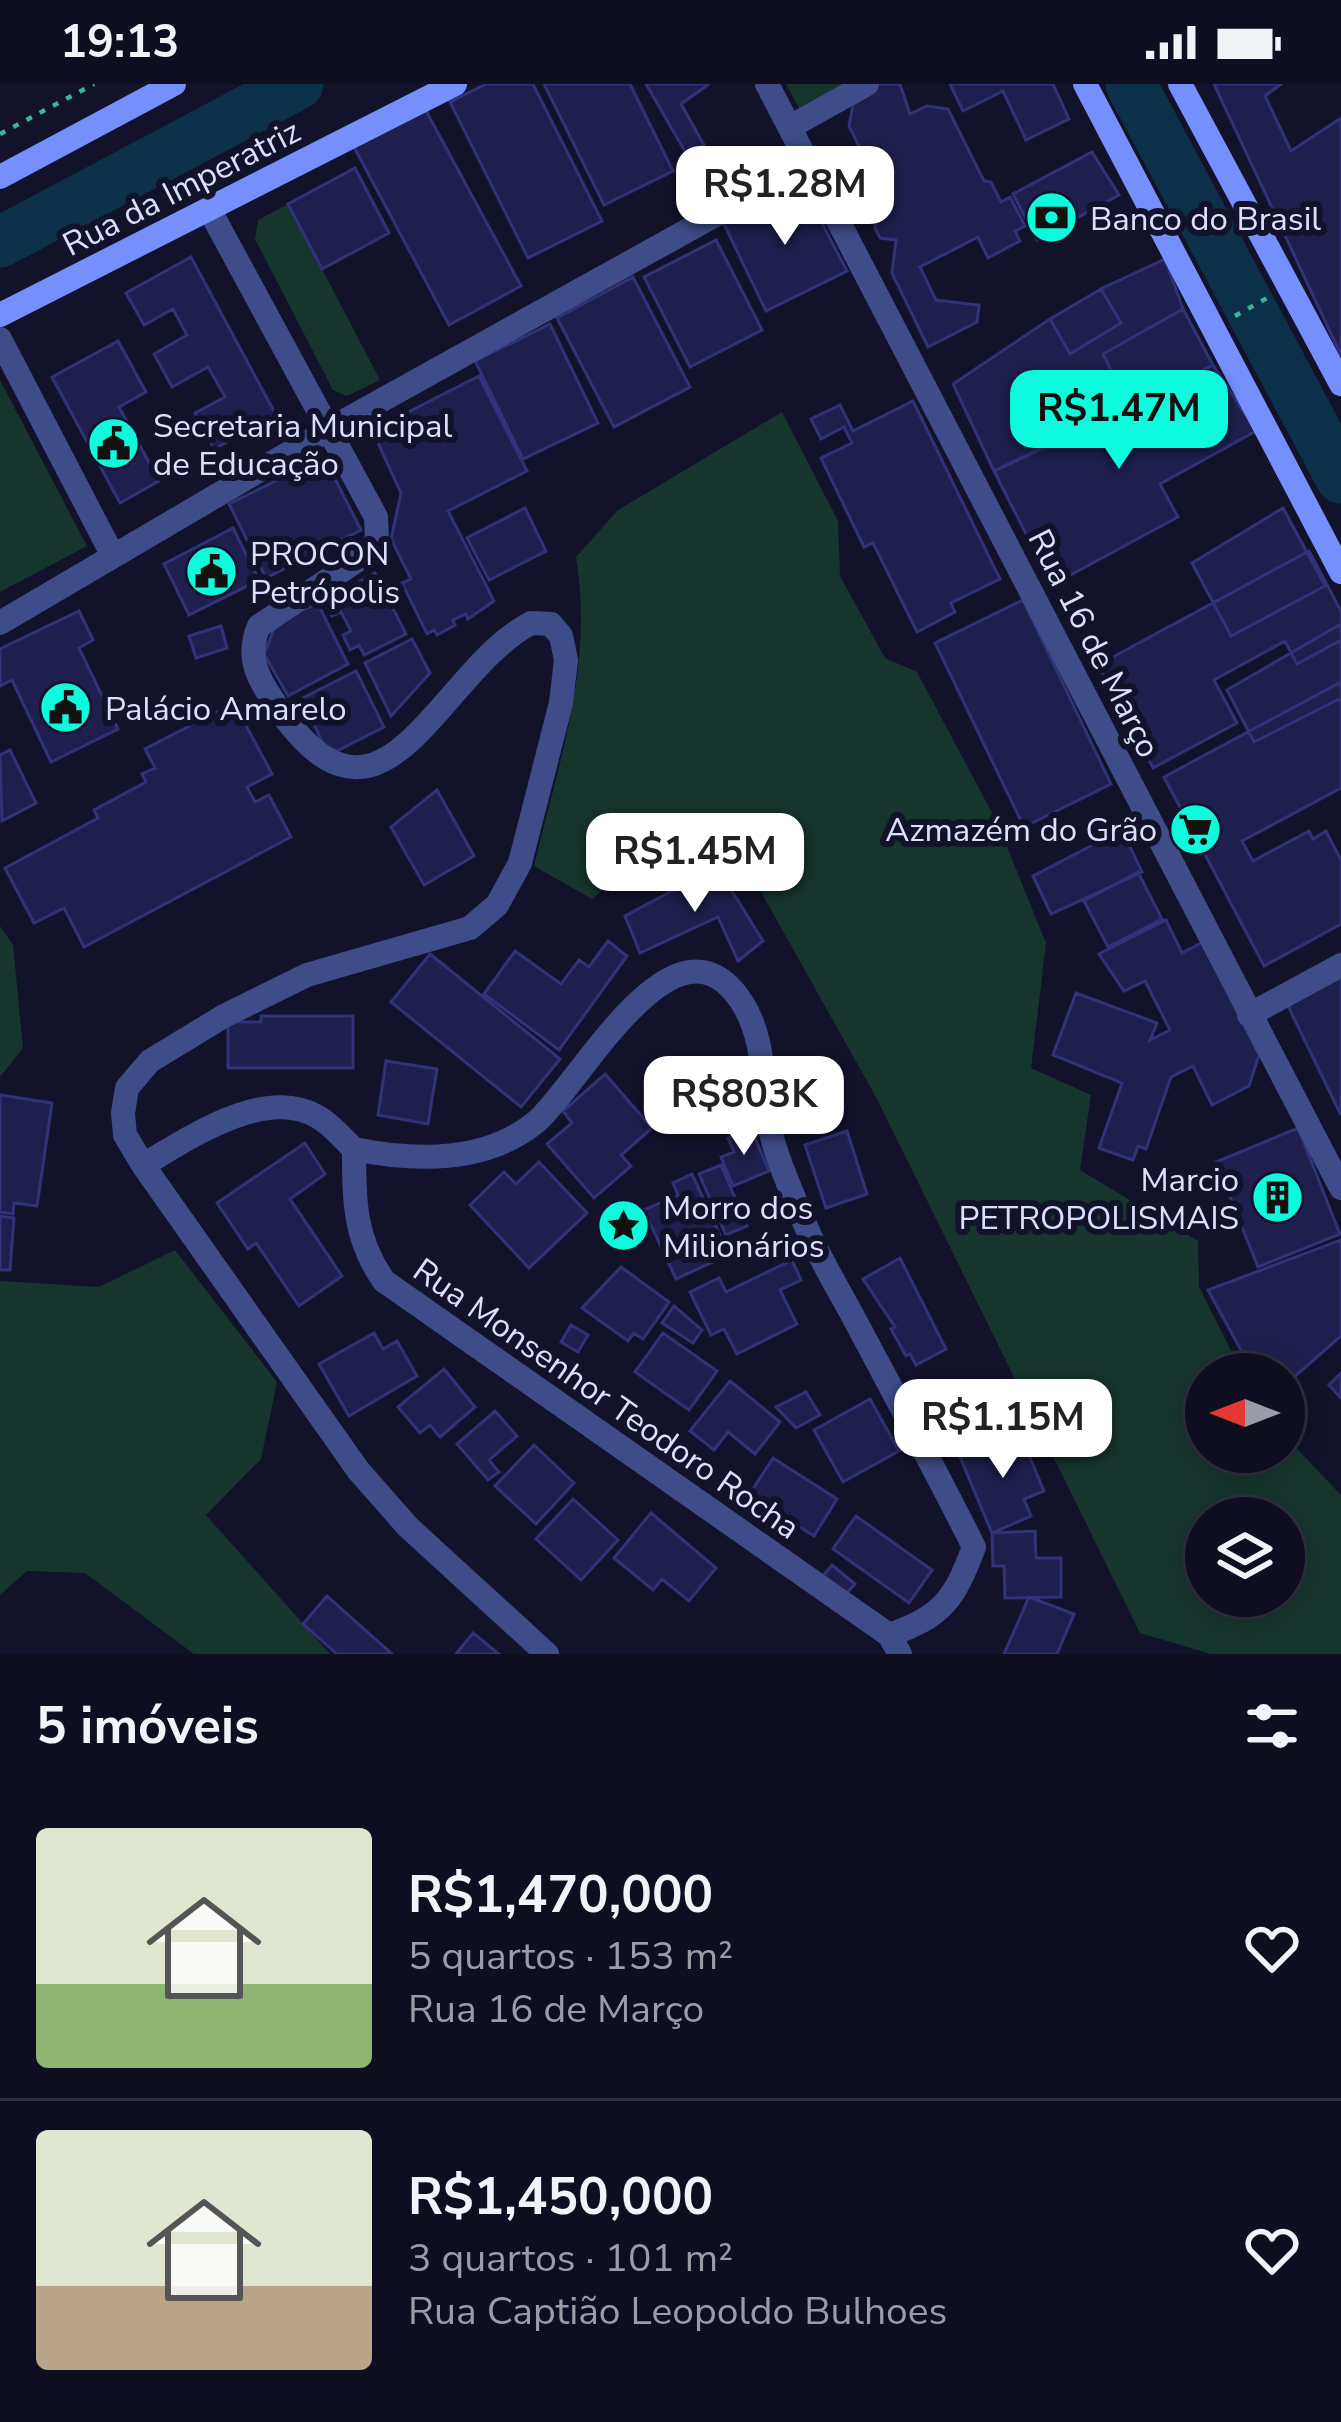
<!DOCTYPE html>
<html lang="pt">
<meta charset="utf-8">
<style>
:root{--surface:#0e0e20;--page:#171729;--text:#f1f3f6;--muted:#9b9ca5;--line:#2e2e3e;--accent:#0dfadd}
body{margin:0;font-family:"Nunito Sans",sans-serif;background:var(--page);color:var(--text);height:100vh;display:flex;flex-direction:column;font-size:45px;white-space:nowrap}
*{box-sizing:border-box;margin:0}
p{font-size:39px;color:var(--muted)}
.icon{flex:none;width:66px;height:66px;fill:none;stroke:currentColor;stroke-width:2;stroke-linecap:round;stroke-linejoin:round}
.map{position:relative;height:1570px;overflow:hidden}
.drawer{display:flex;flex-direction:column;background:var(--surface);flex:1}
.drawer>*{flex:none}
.needle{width:78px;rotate:270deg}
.controls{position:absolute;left:1185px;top:1269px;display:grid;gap:24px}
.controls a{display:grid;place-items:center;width:120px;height:120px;border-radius:50%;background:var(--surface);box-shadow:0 6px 30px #0003,0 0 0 3px var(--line);font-size:60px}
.price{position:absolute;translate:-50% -102px;padding:0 27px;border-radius:24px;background:#fff;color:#222;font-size:39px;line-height:78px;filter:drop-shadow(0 3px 6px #0008)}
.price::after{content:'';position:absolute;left:50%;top:72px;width:36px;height:27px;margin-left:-18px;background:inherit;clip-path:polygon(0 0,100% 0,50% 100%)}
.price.on{background:var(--accent);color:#111}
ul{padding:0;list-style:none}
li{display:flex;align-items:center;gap:36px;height:300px;padding:0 36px}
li+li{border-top:3px solid var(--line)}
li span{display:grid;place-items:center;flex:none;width:336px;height:240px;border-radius:12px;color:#555}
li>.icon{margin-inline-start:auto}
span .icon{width:144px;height:144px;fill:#fffc;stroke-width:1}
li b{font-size:51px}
h2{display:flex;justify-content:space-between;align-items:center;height:144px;padding:0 36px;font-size:51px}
.status{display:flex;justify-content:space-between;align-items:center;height:84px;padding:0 60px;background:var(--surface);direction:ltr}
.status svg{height:33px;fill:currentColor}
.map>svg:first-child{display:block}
.green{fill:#15352d;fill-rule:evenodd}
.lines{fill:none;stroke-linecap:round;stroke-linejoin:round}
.river{stroke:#0c3049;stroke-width:51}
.building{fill:#1e1f4c;stroke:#313277;stroke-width:3}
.path{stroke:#33bb95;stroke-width:4.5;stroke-dasharray:6 9;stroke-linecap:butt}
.street{stroke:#3e4c89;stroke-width:24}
.secondary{stroke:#7590fc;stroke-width:24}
.labels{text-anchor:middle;stroke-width:12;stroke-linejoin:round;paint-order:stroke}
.street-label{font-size:33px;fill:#dce0fe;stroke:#12132b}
.poi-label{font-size:33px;fill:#dce0fe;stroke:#12132b;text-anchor:start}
</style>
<div class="status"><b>19:13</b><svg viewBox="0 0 49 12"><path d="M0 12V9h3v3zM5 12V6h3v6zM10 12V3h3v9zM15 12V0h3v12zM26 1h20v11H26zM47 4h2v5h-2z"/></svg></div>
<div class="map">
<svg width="1341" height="1570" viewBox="0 0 1341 1570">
<rect width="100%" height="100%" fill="#12132b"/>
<path class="green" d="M786,0H845L800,26Z
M288,120L380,296L347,312L333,306L255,155L258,136Z
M0,296L87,462L0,508Z
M782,328L838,437L840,492L885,574L917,588L997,738L1046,859L1031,984L1091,1011L1080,1086L1198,1157L1199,1203L1243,1290H1206V1368H1284V1351L1341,1411V1570H1211L1140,1549L877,1015L733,758L650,766L592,815L534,782C559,677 594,581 576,473L618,426ZM1206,1434H1284V1512H1206Z
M0,842L13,861L23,964L0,993Z
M175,1166L277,1298L261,1375L206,1431L330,1570H194L85,1489L27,1487L0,1511V1197L99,1203Z"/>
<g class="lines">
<path class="river" d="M1131,0L1341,394
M0,158L298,0"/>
</g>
<path class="building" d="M486,0H533L602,137L528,174L450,18Z
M544,0H630L673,87L604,121Z
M646,0H709L681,20L704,61L687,71Z
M857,0H900L910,30L927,22L948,25L984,97L991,98L1001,118L1010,113L1025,142L1015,147L1020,157L988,174L978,153L920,183L936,216L979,221L977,238L928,263L892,189L896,156L880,154L875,144L880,105L849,42Z
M950,0H1053L1069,35L1026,56L1003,7L963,27Z
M1214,0H1281L1265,12L1291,67L1341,34V271Z
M425,25L521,202L449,241L354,63Z
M1092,68L1119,111L1037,156L1013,110Z
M355,84L389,149L322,185L288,120Z
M802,101L847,187L766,227L724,140Z
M716,156L762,246L690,283L644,193Z
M191,173L276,331L214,365L195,329L225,313L208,283L172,303L154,270L187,251L173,225L144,241L126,209Z
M1165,175L1183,225L1103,270L1130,325L994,387L953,300L1050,235L1070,270L1121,239L1101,205Z
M633,193L690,303L614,343L557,234Z
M1101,205L1121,239L1070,270L1050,235Z
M1183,225L1213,281L1130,325L1103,270Z
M550,240L598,339L523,375L475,277Z
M118,257L146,308L119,323L159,397L120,419L52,293Z
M1213,281L1256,347L1160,400L1178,433L1052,501L994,387Z
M479,292L527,387L448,427L494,517L468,535L466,530L453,536L455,541L437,551L434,546L427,550L402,499L411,495L391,455L401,409L379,361L377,344Z
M913,317L1000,495L951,519L955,528L917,548L873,459L864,463L821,374L852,359L844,343L821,355L811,335L840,321L853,347Z
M324,373L361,446L266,494L229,420Z
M525,424L546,467L489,496L467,454Z
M1283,424L1325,502L1231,552L1192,479Z
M233,444L259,496L189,531L164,480Z
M1309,467L1341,527V556L1297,580L1285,557L1214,596L1237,639L1153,684L1098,581Z
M375,489L406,550L364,571L359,561L350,566L343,551L351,547L341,528L332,532L324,516Z
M1023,516L1111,700L1024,743L935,559Z
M318,520L348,580L288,612L264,570L279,533Z
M79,527L93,556L79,564L118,645L51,678L12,596L0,602V565Z
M1341,540V614L1254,658L1227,606Z
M221,542L227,564L196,574L189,552Z
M412,555L430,589L391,632L365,579Z
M356,587L384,643L329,671L301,615Z
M1341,598V704L1242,757L1253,777L1309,747L1313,755L1326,747L1341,776V840L1264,882L1164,693Z
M234,619L272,690L247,703L255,718L269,711L291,753L84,863L64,824L34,839L5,784L98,734L94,726L146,698L142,690L155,684L145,665Z
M10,666L36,719L2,737L0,671Z
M437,706L474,772L424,801L391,743Z
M1122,746L1142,788L1051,830L1033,792Z
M717,783L763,857L738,877L718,833L640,869L625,832Z
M1138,788L1162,835L1108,863L1084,817Z
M1166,836L1182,869L1203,858L1259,971L1249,1002L1212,1021L1193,982L1171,993L1146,1065L1138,1062L1133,1076L1099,1064L1122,999L1053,971L1076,909L1157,939L1150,956L1170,946L1145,897L1124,907L1099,870Z
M608,857L627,872L559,966L484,910L515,867L561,900L579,876L589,883Z
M430,870L560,975L521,1023L391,918Z
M1341,889V1031L1285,916Z
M261,932H353V984H228V938H261Z
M386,977L437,985L428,1040L378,1031Z
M605,990L652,1044L621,1071L631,1082L594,1114L547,1060L572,1039L563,1027Z
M739,1000L741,1020L705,1024L703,1004Z
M0,1011L52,1019L37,1122L14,1119L13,1130L0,1128Z
M751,1044L769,1087L733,1102L721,1073L734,1068L728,1054Z
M1298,1044L1340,1150L1258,1183L1216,1078Z
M847,1047L867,1110L826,1124L805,1061Z
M305,1059L325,1090L290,1115L342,1192L299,1222L256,1159L248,1165L217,1119Z
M539,1078L587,1129L529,1184L470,1121L504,1088L516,1100Z
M721,1081L747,1142L726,1151L699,1090Z
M692,1090L720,1151L706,1158L715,1177L676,1195L644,1126L678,1111L673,1099Z
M0,1132L14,1134L10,1186H0Z
M1341,1156V1252L1284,1302V1290H1254L1208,1206Z
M900,1174L946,1265L916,1281L910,1270L906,1272L891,1245L895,1243L863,1195Z
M792,1176L801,1196L780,1206L797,1240L737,1270L724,1245L711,1251L690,1208L719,1194L726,1208Z
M621,1183L669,1218L643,1255L634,1249L628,1257L582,1224Z
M674,1222L702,1246L693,1259L662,1239Z
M571,1241L588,1251L578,1268L561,1258Z
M374,1249L383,1265L397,1257L417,1292L349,1332L319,1280Z
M663,1249L717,1287L689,1326L635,1288Z
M444,1285L475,1323L440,1353L430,1341L420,1349L398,1323Z
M1341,1289V1314L1329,1301Z
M730,1297L780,1338L755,1370L728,1348L714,1366L690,1347Z
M983,1300L999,1338L957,1357L940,1319Z
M806,1308L820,1331L796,1344L776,1323Z
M870,1315L899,1367L843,1398L814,1346Z
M495,1327L517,1352L489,1376L499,1388L488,1396L457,1360Z
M1019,1348L1044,1407L1024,1415L1031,1432L992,1449L960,1373Z
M534,1361L574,1399L536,1440L495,1402Z
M773,1374L837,1415L814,1452L749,1411Z
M573,1415L618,1456L581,1496L536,1455Z
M651,1429L716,1484L689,1517L662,1495L653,1506L614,1474Z
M856,1432L932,1486L909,1519L833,1465Z
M1035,1447L1036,1474H1061V1513L1005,1514L1004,1482H993L992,1449Z
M832,1481L855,1500L844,1512L822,1493Z
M327,1512L392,1570H337L303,1540Z
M1029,1513L1074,1530L1057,1570H1004Z
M473,1549L499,1570H456Z"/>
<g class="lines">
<path class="path" d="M0,50L94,0
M1235,232L1267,214"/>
<path class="street" d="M767,0L1341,1104
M790,43L867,0
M209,125L376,433L377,455L368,469L259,542C246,572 257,593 274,618C382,783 436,589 531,539L551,540L561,552L566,576L561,619L520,779L497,821L470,844L307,891L224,932L150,977L127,1004L123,1029L125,1051L143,1081L358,1386L408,1443L547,1570
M0,255L113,472
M0,539L328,346L809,79
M1249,931L1341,881
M354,1065C413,1077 485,1080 536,1038C580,1001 675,817 741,917C768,957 761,1011 773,1057C780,1082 792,1109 802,1133C816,1169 838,1204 856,1238C896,1313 936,1387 974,1463C954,1516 943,1532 889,1551
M354,1065C354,1116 354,1155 384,1197L889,1551L900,1570
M143,1081C188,1055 265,1001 318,1033C331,1040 343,1055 354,1065"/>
<path class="secondary" d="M1085,0L1341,488
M1180,0L1341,300
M0,93L174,0
M0,231L455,0"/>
</g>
<defs>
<symbol id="bank-disc" viewBox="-11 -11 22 22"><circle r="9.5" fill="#0dfadd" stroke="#12132b"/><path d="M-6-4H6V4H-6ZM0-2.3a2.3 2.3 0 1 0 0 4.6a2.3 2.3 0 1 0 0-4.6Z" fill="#111"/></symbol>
<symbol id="civic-disc" viewBox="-11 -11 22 22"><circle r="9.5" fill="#0dfadd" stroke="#12132b"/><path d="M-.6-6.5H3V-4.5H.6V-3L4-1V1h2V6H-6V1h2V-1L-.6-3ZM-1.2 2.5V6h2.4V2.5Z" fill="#111"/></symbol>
<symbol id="supermarket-disc" viewBox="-11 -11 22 22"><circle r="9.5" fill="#0dfadd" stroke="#12132b"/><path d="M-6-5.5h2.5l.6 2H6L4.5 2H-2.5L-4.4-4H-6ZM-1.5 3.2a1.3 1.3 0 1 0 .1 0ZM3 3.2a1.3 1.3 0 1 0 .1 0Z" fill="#111"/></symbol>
<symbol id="building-disc" viewBox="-11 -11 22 22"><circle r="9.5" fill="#0dfadd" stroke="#12132b"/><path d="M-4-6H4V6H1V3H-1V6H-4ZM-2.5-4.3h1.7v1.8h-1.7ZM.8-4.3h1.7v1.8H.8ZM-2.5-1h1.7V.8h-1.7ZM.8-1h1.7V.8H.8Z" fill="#111"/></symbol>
<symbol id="sight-disc" viewBox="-11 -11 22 22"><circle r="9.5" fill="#0dfadd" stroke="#12132b"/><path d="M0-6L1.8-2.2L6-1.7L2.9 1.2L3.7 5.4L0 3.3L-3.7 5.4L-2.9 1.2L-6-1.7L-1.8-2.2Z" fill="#111"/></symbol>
</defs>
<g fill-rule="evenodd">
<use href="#bank-disc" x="1022" y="104" width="59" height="59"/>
<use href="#civic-disc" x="84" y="330" width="59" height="59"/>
<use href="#civic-disc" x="182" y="458" width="59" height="59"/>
<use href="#civic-disc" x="36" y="594" width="59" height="59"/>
<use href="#supermarket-disc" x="1166" y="716" width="59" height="59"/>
<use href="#building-disc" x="1248" y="1084" width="59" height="59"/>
<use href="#sight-disc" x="594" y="1112" width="59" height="59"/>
</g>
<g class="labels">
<g class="street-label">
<text transform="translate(181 103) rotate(-27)" y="12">Rua da Imperatriz</text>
<text transform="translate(1095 559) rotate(63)" y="12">Rua 16 de Março</text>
<text transform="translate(607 1314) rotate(35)" y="12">Rua Monsenhor Teodoro Rocha</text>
</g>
<g class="poi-label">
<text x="1090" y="146">Banco do Brasil</text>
<text x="153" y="353">Secretaria Municipal<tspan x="153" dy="38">de Educação</tspan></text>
<text x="250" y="481">PROCON<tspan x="250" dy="38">Petrópolis</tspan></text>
<text x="105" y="636">Palácio Amarelo</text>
<text x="1157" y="757" text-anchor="end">Azmazém do Grão</text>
<text x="1239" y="1107" text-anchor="end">Marcio<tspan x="1239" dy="38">PETROPOLISMAIS</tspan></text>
<text x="663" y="1135">Morro dos<tspan x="663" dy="38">Milionários</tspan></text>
</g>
</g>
</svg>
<div class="controls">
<a><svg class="needle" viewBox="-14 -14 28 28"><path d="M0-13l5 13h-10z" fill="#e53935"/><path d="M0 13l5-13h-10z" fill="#9b9ca5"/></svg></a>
<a><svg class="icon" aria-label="layers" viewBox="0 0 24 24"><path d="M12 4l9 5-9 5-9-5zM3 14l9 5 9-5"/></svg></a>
</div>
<b class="price" style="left:785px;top:164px">R$1.28M</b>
<b class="price on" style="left:1119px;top:388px">R$1.47M</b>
<b class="price" style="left:695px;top:831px">R$1.45M</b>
<b class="price" style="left:744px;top:1074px">R$803K</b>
<b class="price" style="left:1003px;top:1397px">R$1.15M</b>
</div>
<section class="drawer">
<h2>5 imóveis<svg class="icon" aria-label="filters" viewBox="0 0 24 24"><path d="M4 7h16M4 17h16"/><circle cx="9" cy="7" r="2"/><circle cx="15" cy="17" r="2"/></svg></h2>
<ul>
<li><span style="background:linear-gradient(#dfe7d0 65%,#8fb573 0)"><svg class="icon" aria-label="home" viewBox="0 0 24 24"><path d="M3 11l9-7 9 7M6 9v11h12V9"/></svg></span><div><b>R$1,470,000</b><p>5 quartos · 153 m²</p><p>Rua 16 de Março</p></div><svg class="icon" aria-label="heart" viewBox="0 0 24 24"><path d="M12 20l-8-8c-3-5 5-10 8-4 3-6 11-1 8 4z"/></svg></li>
<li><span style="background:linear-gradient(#dfe7d0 65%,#b9a48a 0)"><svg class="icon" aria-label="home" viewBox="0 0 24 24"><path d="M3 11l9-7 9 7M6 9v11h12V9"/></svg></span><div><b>R$1,450,000</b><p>3 quartos · 101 m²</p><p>Rua Captião Leopoldo Bulhoes</p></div><svg class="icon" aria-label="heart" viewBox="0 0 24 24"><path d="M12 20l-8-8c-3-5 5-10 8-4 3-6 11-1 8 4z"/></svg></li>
</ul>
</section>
